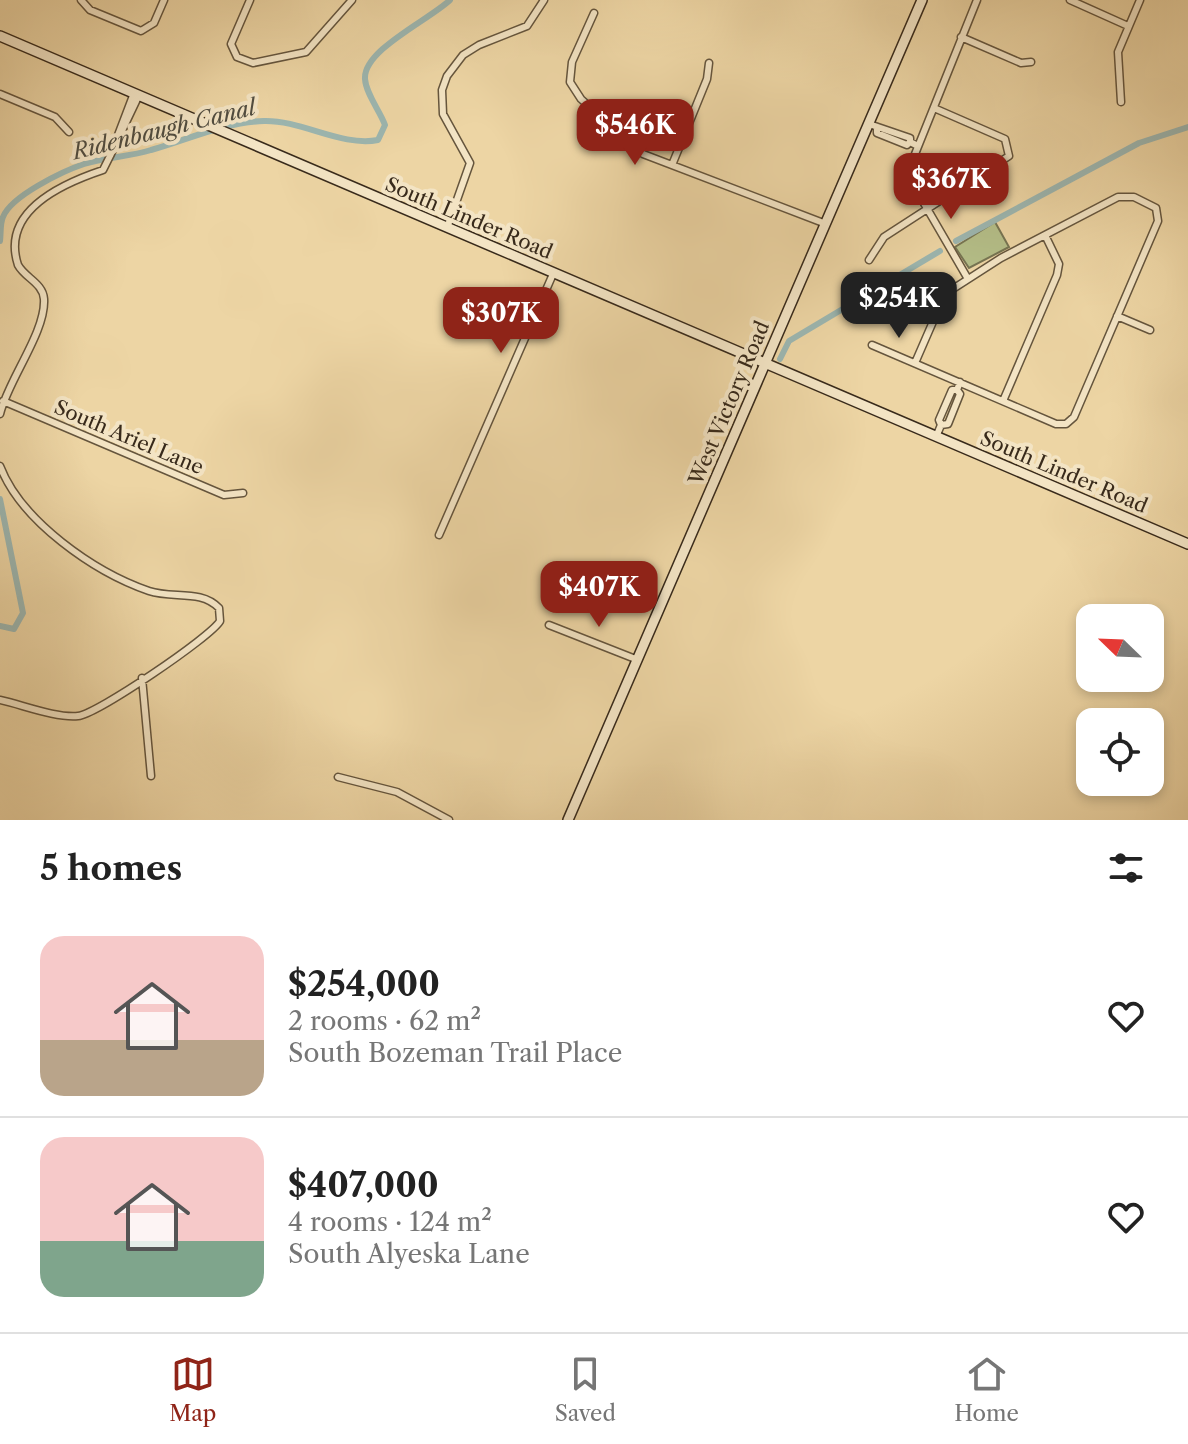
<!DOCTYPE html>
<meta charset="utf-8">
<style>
:root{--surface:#fff;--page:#f2f2f2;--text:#222;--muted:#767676;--line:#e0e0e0;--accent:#8f2418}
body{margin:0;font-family:"Libre Caslon Text",serif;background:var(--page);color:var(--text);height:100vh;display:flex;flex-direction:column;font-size:30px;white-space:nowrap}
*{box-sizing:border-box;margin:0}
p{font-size:26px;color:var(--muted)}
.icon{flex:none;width:44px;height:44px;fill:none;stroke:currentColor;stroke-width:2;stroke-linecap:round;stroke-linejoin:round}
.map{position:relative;height:820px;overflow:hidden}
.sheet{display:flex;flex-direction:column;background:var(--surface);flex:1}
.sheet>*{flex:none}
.needle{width:52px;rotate:293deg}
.controls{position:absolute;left:1076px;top:604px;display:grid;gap:16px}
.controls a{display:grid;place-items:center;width:88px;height:88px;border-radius:16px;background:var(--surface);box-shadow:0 4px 12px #0003;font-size:40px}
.price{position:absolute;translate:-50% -68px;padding:0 18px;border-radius:16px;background:var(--accent);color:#fff;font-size:26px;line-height:52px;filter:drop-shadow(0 2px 4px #0008)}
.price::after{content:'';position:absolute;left:50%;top:48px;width:24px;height:18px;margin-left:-12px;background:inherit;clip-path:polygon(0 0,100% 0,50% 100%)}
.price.selected{background:#222;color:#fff}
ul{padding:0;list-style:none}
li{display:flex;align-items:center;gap:24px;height:200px;padding:0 40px}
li+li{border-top:2px solid var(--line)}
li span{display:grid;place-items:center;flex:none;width:224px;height:160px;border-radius:24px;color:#555}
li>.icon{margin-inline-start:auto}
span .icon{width:96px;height:96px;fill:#fffc;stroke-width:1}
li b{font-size:34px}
h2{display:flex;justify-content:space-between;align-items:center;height:96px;padding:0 40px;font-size:34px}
.tabs{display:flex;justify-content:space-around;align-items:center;height:112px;border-top:2px solid var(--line);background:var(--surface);font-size:22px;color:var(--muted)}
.tabs a{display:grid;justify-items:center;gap:4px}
.tabs .selected{color:var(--accent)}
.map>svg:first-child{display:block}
.green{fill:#b4be88;stroke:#767452;stroke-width:2}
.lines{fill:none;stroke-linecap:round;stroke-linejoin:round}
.canal{stroke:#9cb6b0;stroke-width:6}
.street-casing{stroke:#65553d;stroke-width:9}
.secondary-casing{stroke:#382a1b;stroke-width:12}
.street{stroke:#f3e4c4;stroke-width:6}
.secondary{stroke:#f3e4c4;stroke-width:9}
.labels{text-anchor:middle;stroke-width:8;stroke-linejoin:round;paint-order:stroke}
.street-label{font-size:20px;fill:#382a1b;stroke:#f3e4c4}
.water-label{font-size:22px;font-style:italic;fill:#514d40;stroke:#f3e4c4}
</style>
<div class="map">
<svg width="1188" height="820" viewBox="0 0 1188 820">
<rect width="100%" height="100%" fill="#edd5a4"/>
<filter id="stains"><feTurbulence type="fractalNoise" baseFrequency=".0025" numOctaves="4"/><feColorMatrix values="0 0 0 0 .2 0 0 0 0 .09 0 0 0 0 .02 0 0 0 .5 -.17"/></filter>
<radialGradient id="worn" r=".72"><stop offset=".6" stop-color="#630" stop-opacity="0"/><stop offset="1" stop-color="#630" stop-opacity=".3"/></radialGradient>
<path class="green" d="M995,222L1009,247L969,268L955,247Z"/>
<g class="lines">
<path class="canal" d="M0,241C1,234 0,223 3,217C11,196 63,171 84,164C105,157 129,157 151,150C187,140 225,122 264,121C302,120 341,147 378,140L385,125C380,111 366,94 365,79C363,50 429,20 450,0
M956,241L1139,143L1188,127
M780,359L789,341L940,251
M0,499L23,613L14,629L0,626"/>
<defs>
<path id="street" d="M81,0L90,10L141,31L154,23L164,0
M250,0L231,44L237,57L253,63L306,52L352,0
M1070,0L1128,26
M594,13L572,62L570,82L581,99L643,154L826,224
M961,37L1021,63L1031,62
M134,93L110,156L139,95
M0,94L55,117L69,132
M1121,102L1118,52L1140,0
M869,124L910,138V142L918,146
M877,128V133L907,145L910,142
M672,165L707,79L709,63
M447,228L470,163L443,114L442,90L447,76L463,55L479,45L527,26L544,0
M869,260L884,237L1009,156L1005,139L934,108
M968,279L907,174L977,0
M1117,316L1150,330
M872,345L1056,424H1066L1074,417L1158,221L1156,208L1134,197H1118L1001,258L945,294L915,363
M3,401L224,495L243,493
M1003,401L1057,275L1059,264L1045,235
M0,414C8,380 46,332 44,299C43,283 25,278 18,265C0,210 64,183 103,170L110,156
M941,425L948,424L960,394L957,390
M936,437L941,425L939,420L952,390H957L960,382
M0,466C21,521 94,572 149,591C173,599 201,589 219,608L220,621C211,637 97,714 78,716C55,718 23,705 0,700
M439,535L553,274
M549,625L638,660
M142,678L151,776
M338,777L397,792L449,820"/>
<path id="secondary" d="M0,36L1188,544
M568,820L922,0"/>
</defs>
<use href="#street" class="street-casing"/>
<use href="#secondary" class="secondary-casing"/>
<use href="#street" class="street"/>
<use href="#secondary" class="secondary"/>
</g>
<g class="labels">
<g class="street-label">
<text transform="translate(469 218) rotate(23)" y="7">South Linder Road</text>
<text transform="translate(729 403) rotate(-67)" y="7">West Victory Road</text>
<text transform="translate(129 437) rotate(23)" y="7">South Ariel Lane</text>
<text transform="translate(1064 472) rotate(23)" y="7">South Linder Road</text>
</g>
<g class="water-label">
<text transform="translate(164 129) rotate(-14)" y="8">Ridenbaugh Canal</text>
</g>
</g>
<rect width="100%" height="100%" filter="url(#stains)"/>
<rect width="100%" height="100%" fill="url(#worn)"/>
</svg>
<div class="controls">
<a><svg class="needle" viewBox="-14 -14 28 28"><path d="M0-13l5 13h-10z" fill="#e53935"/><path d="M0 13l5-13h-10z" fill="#767676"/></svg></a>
<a><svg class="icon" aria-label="locate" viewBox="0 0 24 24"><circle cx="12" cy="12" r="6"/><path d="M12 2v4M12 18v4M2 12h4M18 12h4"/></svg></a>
</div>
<b class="price" style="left:635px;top:167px">$546K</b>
<b class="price" style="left:951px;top:221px">$367K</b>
<b class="price selected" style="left:899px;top:340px">$254K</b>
<b class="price" style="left:501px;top:355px">$307K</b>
<b class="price" style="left:599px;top:629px">$407K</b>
</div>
<section class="sheet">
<h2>5 homes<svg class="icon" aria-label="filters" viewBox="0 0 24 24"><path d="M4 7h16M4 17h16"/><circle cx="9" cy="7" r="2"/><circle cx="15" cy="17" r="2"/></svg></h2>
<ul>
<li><span style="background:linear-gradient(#f6c9c9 65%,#b9a48a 0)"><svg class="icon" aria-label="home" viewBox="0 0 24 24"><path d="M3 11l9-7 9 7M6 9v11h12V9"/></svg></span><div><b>$254,000</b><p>2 rooms · 62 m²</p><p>South Bozeman Trail Place</p></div><svg class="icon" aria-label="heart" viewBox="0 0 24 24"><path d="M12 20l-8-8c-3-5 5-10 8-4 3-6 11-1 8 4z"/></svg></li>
<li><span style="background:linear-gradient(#f6c9c9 65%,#7fa58c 0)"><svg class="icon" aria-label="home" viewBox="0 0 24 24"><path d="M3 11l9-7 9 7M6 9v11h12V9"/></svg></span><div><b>$407,000</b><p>4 rooms · 124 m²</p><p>South Alyeska Lane</p></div><svg class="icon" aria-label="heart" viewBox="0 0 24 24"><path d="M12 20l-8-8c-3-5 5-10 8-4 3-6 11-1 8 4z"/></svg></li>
</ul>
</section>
<nav class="tabs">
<a class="selected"><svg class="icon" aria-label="map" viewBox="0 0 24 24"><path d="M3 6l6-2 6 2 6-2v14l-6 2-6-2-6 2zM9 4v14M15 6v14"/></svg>Map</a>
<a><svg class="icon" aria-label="saved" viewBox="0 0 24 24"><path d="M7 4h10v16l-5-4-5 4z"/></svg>Saved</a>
<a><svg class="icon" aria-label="home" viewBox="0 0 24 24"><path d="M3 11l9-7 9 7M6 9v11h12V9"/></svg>Home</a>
</nav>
